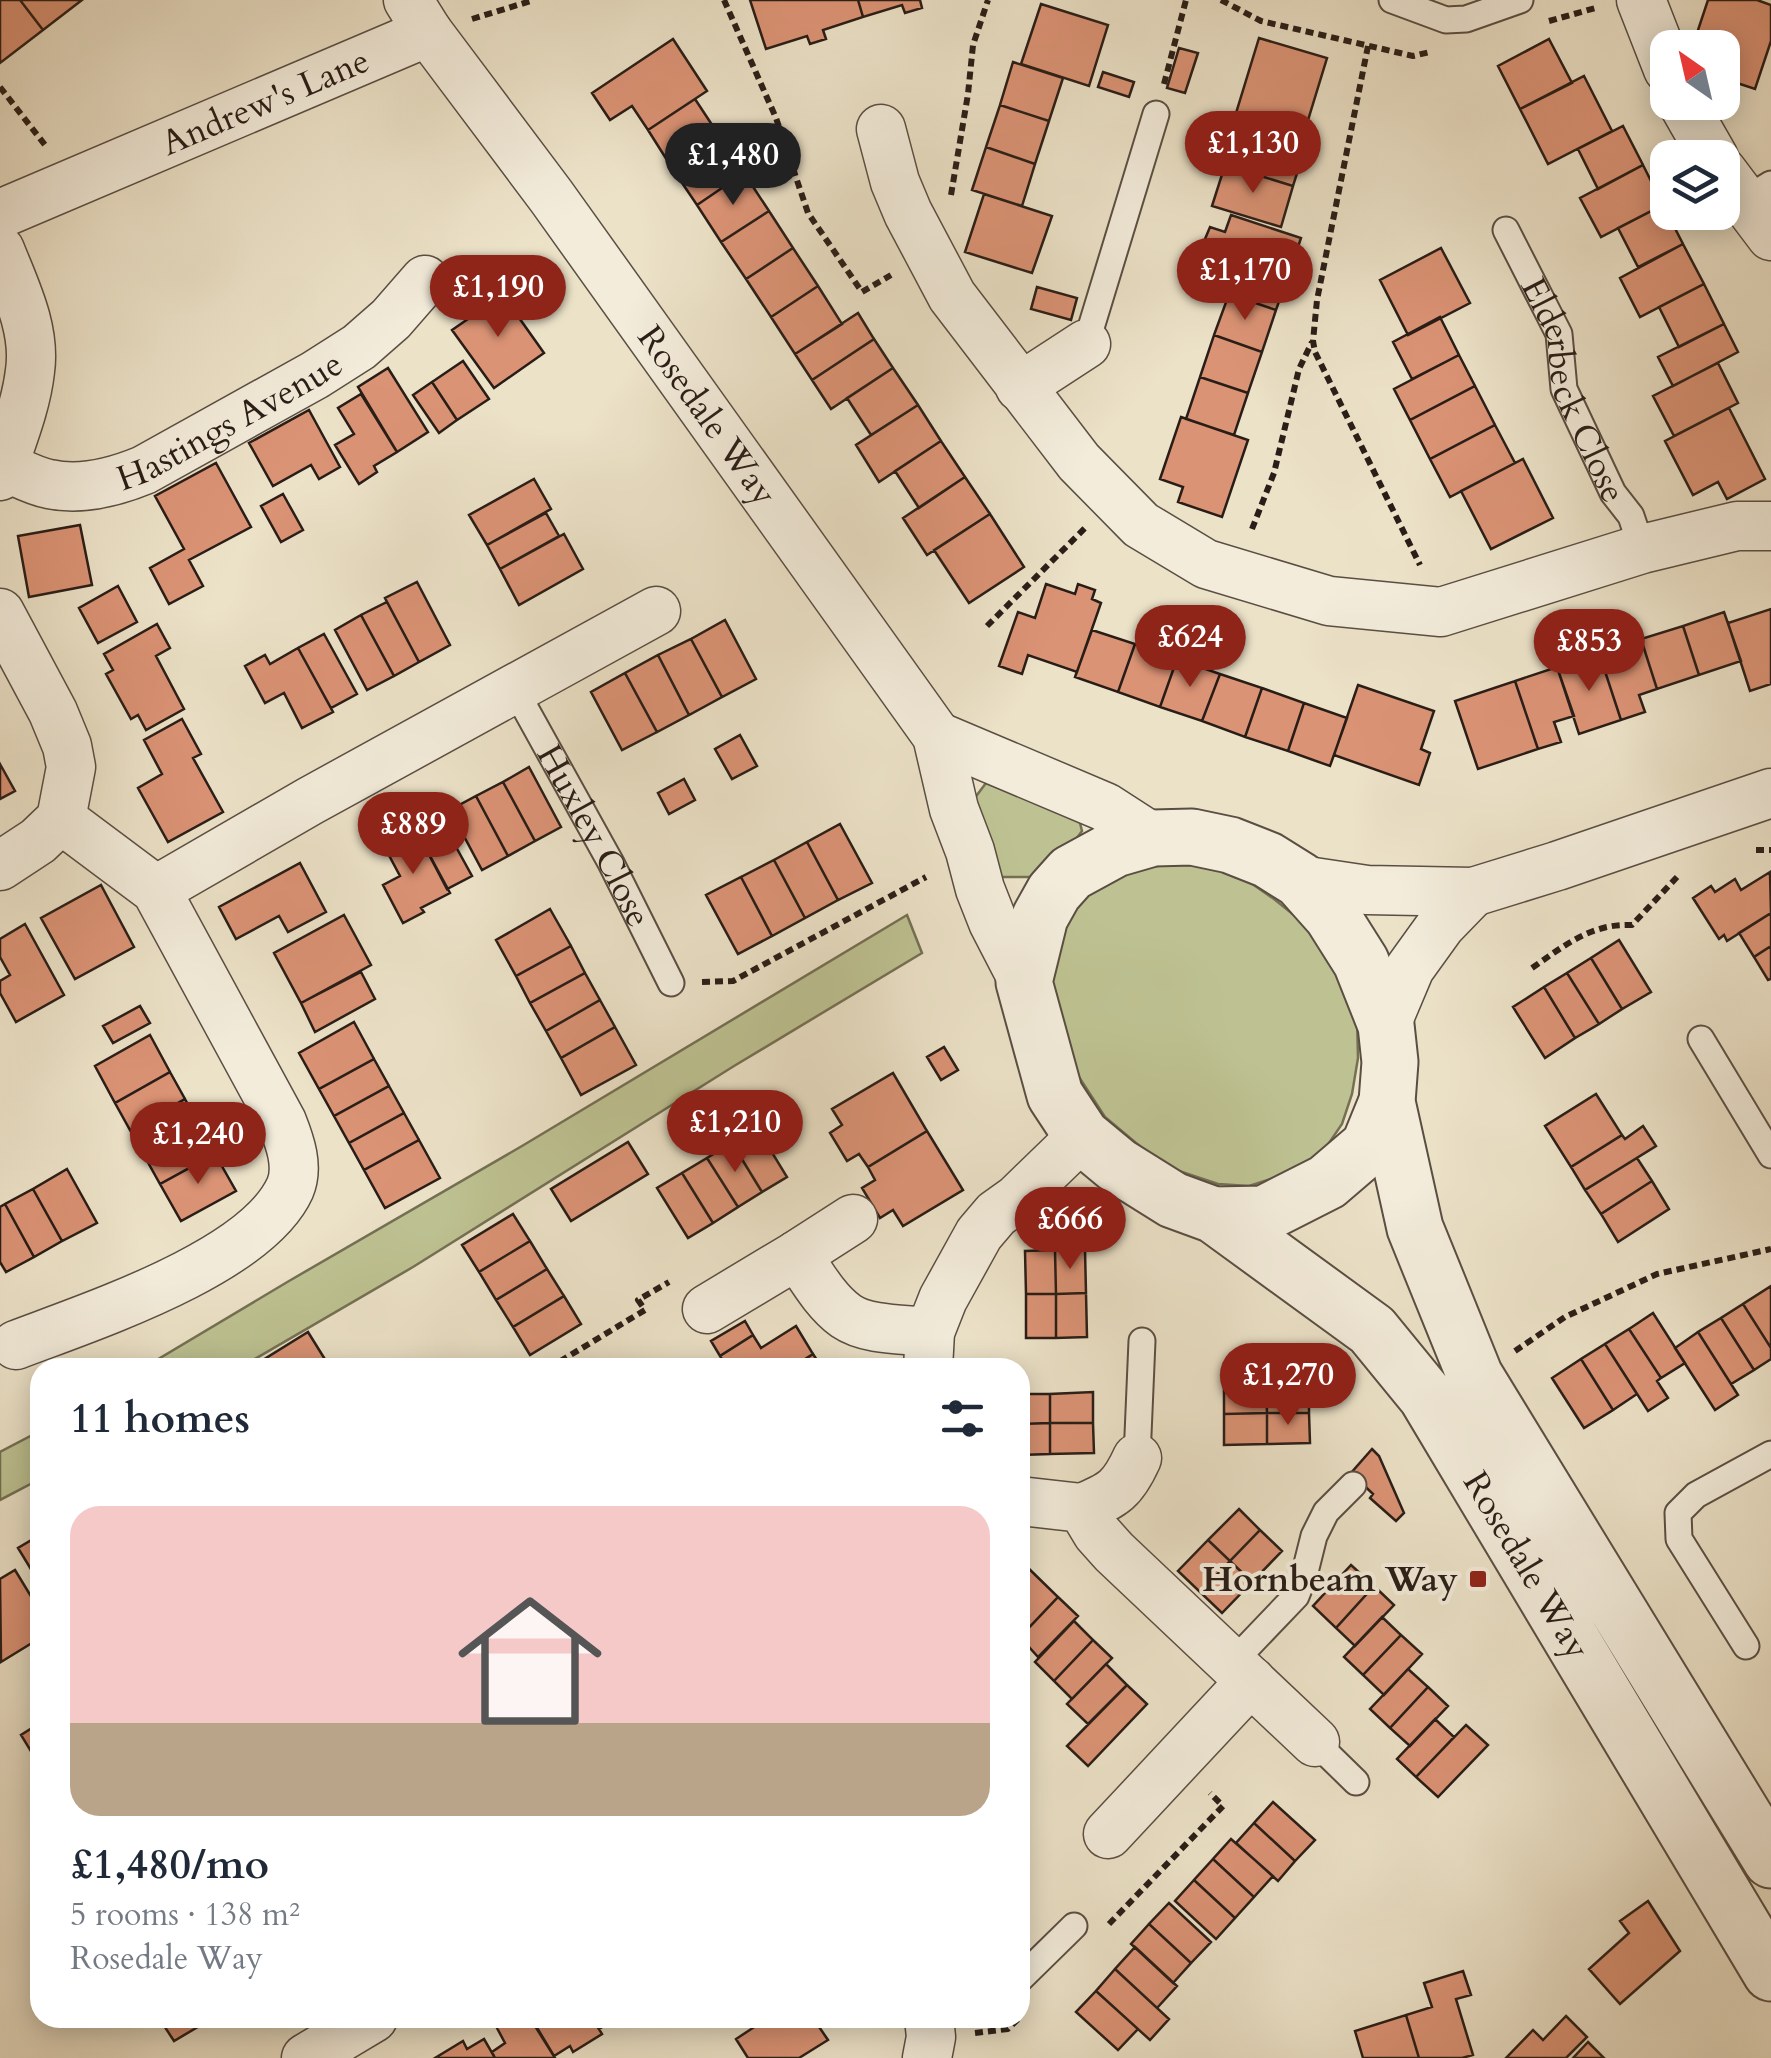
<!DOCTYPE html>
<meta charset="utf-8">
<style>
:root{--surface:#fff;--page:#f6f6f7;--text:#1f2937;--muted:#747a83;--accent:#8f2418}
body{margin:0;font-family:Cardo,serif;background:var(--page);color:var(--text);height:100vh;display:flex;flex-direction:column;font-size:38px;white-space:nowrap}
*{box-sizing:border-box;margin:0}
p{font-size:32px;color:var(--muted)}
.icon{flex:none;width:55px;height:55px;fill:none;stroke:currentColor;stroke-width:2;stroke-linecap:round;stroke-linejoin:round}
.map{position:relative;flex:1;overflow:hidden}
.side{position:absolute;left:30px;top:1358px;width:1000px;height:670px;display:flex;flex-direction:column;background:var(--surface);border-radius:30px;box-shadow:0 5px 25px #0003}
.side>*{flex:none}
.needle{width:65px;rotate:326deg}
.buttons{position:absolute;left:1650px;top:30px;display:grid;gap:20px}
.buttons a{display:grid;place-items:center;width:90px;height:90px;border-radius:20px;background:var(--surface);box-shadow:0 5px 25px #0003;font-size:50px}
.price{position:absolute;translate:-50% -85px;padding:0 22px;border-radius:35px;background:var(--accent);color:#fff;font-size:32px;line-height:65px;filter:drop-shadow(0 2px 5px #0008)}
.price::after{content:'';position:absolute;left:50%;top:60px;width:30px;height:22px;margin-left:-15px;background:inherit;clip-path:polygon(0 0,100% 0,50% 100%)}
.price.on{background:#222;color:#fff}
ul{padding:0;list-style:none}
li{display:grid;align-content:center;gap:20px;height:530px;padding:0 40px}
li span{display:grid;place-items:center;height:310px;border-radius:30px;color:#555}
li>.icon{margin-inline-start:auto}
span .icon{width:180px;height:180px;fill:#fffc;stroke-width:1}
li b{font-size:42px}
h2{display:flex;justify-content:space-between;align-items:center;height:120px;padding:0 40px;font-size:42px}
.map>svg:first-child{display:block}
.green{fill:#bec292;stroke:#747054;stroke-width:2.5}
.building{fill:#db9375;stroke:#291d17;stroke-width:2.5}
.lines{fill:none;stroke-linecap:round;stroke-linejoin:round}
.service-casing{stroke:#5a4e43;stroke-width:29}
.minor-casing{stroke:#5a4e43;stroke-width:51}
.tertiary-casing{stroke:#5a4e43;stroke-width:59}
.path{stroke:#291d17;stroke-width:6;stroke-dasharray:8 5;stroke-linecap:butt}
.service{stroke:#f3ecdb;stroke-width:25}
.minor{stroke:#f3ecdb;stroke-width:48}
.tertiary{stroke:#f3ecdb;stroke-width:55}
.poi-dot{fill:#8f2418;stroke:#f3ecdb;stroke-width:4}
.labels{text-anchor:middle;stroke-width:8;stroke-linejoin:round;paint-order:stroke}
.street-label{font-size:35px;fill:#291d17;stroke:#f3ecdb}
.poi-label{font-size:35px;font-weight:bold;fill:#291d17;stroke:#f3ecdb;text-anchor:end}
</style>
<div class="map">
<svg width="1771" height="2058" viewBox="0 0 1771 2058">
<rect width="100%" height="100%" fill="#ece2c8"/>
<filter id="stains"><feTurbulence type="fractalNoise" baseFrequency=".002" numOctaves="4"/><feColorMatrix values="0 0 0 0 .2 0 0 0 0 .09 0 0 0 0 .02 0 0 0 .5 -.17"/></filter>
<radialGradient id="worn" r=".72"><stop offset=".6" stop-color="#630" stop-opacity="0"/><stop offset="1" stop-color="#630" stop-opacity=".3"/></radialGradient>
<path class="green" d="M986,783L1076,818L1080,823L1082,831L1074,842L1036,877H1001L974,799Z
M1164,865H1205L1241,876L1274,899L1310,928L1332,957L1357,1017L1358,1058L1352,1094L1342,1124L1327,1146L1307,1163L1274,1178L1249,1186L1218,1184L1176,1170L1142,1148L1105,1117L1077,1074L1052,1004V971L1060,934L1078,902L1103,882L1128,871Z
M907,915L922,953L734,1066L413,1267L241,1367H145L289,1281L522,1146Z
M40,1431V1479L0,1500V1452Z"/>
<path class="building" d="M0,0H20L43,30L0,63Z
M20,0H82L43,30Z
M750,0H858L863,17L823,30L826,39L810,44L807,36L766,49Z
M858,0H920L922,8L905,13L902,5L863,17Z
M1708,0H1757L1771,5V41L1755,89L1722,78V48H1700L1693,45Z
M1041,4L1108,25L1089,86L1021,64Z
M1259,38L1327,58L1301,143L1233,123Z
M673,39L707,91L648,130L632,106L610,120L592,93Z
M1549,39L1572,83L1520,109L1498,66Z
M1179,48L1198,53L1185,93L1167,88Z
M1013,62L1063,78L1049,121L1000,105Z
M1103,72L1134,82L1129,97L1098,87Z
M1584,76L1612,131L1548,164L1520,109Z
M695,99L720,137L672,168L648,130Z
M1000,105L1049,121L1035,164L986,147Z
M1623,126L1643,165L1598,189L1578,149Z
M1248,127L1306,145L1293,186L1225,165L1230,147L1241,150Z
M720,137L744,173L697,205L672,168Z
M986,147L1035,164L1022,206L972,190Z
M1225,165L1293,186L1281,227L1212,206Z
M1643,165L1663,205L1601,237L1580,198Z
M744,173L769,211L721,242L697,205Z
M984,194L1052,216L1032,273L965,252Z
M1663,205L1683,244L1638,267L1618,228Z
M769,211L793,248L746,279L721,242Z
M1231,215L1301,238L1291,268L1205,239L1210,227L1225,232Z
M1683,244L1704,284L1640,317L1620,278Z
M793,248L818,286L771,317L746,279Z
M1441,248L1470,303L1408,335L1380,280Z
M1243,252L1291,268L1276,310L1229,294Z
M1704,284L1724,324L1679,347L1659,307Z
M818,286L842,324L795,354L771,317Z
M1037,287L1077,298L1071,320L1031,309Z
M500,291L544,353L494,388L452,330L481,310L478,306Z
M1229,294L1276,310L1262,352L1214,335Z
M858,313L874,339L812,380L795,354Z
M1440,317L1459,355L1412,379L1393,342Z
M1724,324L1738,352L1673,386L1658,357Z
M1214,335L1262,352L1248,393L1200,377Z
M874,339L893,368L831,409L812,380Z
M1459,355L1475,386L1410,420L1394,389Z
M463,361L489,399L457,420L432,382Z
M1718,363L1738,403L1674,436L1653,396Z
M388,368L428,432L397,452L358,387Z
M893,368L918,405L871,435L847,398Z
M1200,377L1248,393L1234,435L1186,419Z
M432,382L457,420L439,433L413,395Z
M1475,386L1495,425L1430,459L1410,420Z
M361,394L397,452L374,466L377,472L359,484L335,445L354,434L338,408Z
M918,405L941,441L879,482L856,445Z
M1729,408L1765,479L1727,499L1718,482L1693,495L1665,441Z
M309,410L340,467L319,479L311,465L273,486L249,443Z
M1181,417L1248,440L1222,517L1178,502L1183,487L1160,479Z
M1495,425L1515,463L1450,497L1430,459Z
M941,441L965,477L919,508L895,471Z
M1523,459L1553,518L1491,549L1461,491Z
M216,463L251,527L189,560L203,586L169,604L150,568L184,549L155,496Z
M965,477L990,514L927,555L903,518Z
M534,479L551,509L487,545L469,515Z
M283,494L303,530L281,542L261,506Z
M546,513L559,536L500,569L487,545Z
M990,514L1024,567L969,603L934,550Z
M80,525L92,585L29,597L18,536Z
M564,534L583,569L519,605L500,569Z
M417,582L450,645L419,662L385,598Z
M1046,584L1075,594L1078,584L1095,590L1092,599L1101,603L1077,672L1028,655L1022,674L999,666L1018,612L1035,618Z
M118,586L137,622L98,643L79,608Z
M387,602L419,662L394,676L361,615Z
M1771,609V684L1750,691L1728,623Z
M1724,612L1741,661L1699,675L1683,626Z
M361,615L394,676L367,690L335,630Z
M725,620L756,679L722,697L691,639Z
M157,624L170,648L156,656L184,709L146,730L138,715L131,719L106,674L113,670L104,654Z
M1683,626L1699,675L1657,689L1641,639Z
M1092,630L1135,644L1118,692L1075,677Z
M324,634L357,694L331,708L298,648Z
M691,639L722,697L689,715L658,655Z
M1641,639L1657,689L1639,695L1645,712L1621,720L1599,653Z
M1135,644L1177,659L1160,707L1118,692Z
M298,648L333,712L302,728L284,693L265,703L245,666L265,655L270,664Z
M1599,653L1621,720L1579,734L1557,667Z
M658,655L689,715L657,732L625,673Z
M1177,659L1220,674L1202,721L1160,707Z
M1557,667L1574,716L1554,722L1561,742L1538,749L1515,681Z
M625,673L657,732L622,750L591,692Z
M1220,674L1262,688L1245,737L1202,721Z
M1515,681L1538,749L1478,769L1455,701Z
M1358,685L1434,711L1421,749L1430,753L1419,785L1334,755Z
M1262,688L1304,703L1288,751L1245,737Z
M1304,703L1347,718L1330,766L1288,751Z
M182,719L201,754L193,758L223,812L168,842L138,788L162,774L144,740Z
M740,735L757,766L732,779L715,749Z
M0,764L15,791L0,799Z
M529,767L561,827L535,841L503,782Z
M684,779L695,800L669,814L658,793Z
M503,782L535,841L508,856L476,796Z
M476,796L508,856L482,870L450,810Z
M439,816L472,876L447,889L415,828Z
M840,824L872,883L838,900L807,842Z
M415,828L450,893L421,908L424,912L403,923L383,885L400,876L384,846Z
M807,842L838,900L805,918L774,860Z
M774,860L805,918L772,936L741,877Z
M300,863L326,912L288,932L279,916L236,939L219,907Z
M1770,872L1771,913L1727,941L1724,935L1719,939L1693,898L1711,886L1715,892L1735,879L1741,890Z
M741,877L772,936L738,954L706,895Z
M101,885L134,947L75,979L41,918Z
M550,909L571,946L516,976L496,940Z
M1771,913V946L1754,957L1739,933Z
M344,915L371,965L301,1003L274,953Z
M25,924L64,995L16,1022L0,993V981L10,975L0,957V939Z
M1619,940L1651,992L1622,1009L1591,958Z
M571,946L585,973L530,1003L516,976Z
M1771,946V979L1768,980L1754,957Z
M1591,958L1622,1009L1599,1024L1567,973Z
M361,972L375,999L315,1032L301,1003Z
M585,973L600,1000L546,1031L530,1003Z
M1567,973L1599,1024L1575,1038L1544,987Z
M1544,987L1575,1038L1545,1058L1513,1007Z
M600,1000L615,1027L561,1058L546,1031Z
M140,1006L150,1023L113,1043L103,1026Z
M354,1022L374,1059L319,1089L299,1053Z
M615,1027L636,1065L581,1095L561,1058Z
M150,1035L170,1072L115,1103L95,1066Z
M944,1047L958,1070L941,1080L927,1057Z
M374,1059L389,1086L334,1116L319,1089Z
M170,1072L185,1099L130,1130L115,1103Z
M893,1073L927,1131L868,1167L859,1154L847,1161L830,1133L842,1125L832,1109Z
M389,1086L404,1113L349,1143L334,1116Z
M1596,1094L1622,1135L1571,1167L1545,1126Z
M185,1099L200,1127L145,1157L130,1130Z
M404,1113L419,1140L364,1170L349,1143Z
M1643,1126L1656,1146L1585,1190L1571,1167L1622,1135L1625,1139Z
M200,1127L215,1154L160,1184L145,1157Z
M757,1128L787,1177L762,1192L732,1143Z
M927,1131L963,1190L903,1226L893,1210L880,1218L862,1188L875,1180L868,1167Z
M419,1140L440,1178L385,1208L364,1170Z
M628,1142L648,1174L571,1221L551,1189Z
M732,1143L762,1192L738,1207L707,1158Z
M215,1154L236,1191L181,1221L160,1184Z
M707,1158L738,1207L713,1223L682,1173Z
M1637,1158L1652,1181L1601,1214L1585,1190Z
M67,1169L97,1223L62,1241L33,1189Z
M682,1173L713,1223L688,1238L657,1188Z
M1652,1181L1669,1209L1618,1242L1601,1214Z
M33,1189L62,1241L34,1257L5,1204Z
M5,1204L34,1257L6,1272L0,1262V1207Z
M513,1214L530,1241L479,1272L462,1245Z
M530,1241L547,1269L496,1300L479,1272Z
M1055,1250H1085L1086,1293L1056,1294Z
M1055,1250L1056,1294H1026L1025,1251Z
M547,1269L564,1296L513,1327L496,1300Z
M1771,1286V1348L1743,1304Z
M1086,1293L1087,1337L1056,1338V1294Z
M1026,1294H1056V1338H1026Z
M564,1296L581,1324L530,1355L513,1327Z
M1743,1304L1771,1348V1359L1754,1370L1721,1318Z
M1653,1313L1685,1363L1661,1378L1629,1329Z
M1721,1318L1754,1370L1731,1384L1698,1332Z
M745,1321L753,1335L720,1356L711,1341Z
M796,1326L813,1354L791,1368H727L720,1356L753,1335L761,1348Z
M1629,1329L1661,1378L1657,1381L1668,1398L1648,1411L1605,1344Z
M308,1332L326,1361L316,1368H250Z
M1698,1332L1738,1395L1715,1410L1675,1348Z
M1605,1344L1637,1394L1613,1410L1581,1359Z
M813,1354L822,1368H791Z
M1581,1359L1613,1410L1584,1428L1552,1378Z
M1309,1382V1413H1267L1266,1383Z
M1224,1383H1266L1267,1413L1224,1414Z
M1093,1392V1423H1050V1394Z
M1020,1394H1050V1423L1020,1424Z
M1267,1413H1309L1310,1443L1267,1444Z
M1267,1413V1444L1224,1445V1414Z
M1050,1423H1093L1094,1453L1050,1454Z
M1050,1423V1454L1020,1455V1424Z
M1372,1449L1379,1456L1404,1513L1396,1521L1370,1498L1373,1494L1351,1473Z
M1239,1509L1260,1530L1230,1561L1208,1540Z
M1260,1530L1282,1551L1252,1582L1230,1561Z
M40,1535V1584L18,1548Z
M1208,1540L1230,1561L1200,1592L1178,1571Z
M1230,1561L1252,1582L1222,1613L1200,1592Z
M1022,1562L1058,1597L1020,1637V1564Z
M1351,1565L1374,1586L1336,1628L1313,1606Z
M15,1570L40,1611V1638L1,1662L0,1579Z
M1374,1586L1394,1605L1355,1646L1336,1628Z
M1058,1597L1078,1616L1038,1657L1020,1637Z
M1382,1617L1401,1635L1363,1675L1344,1657Z
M1074,1621L1093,1640L1054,1681L1035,1662Z
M1401,1635L1422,1654L1384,1695L1363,1675Z
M1093,1640L1112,1658L1072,1699L1054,1681Z
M1106,1664L1127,1685L1088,1724L1067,1704Z
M1408,1669L1428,1687L1390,1728L1370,1709Z
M1127,1685L1147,1704L1088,1766L1067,1746Z
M1428,1687L1448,1706L1410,1746L1390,1728Z
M1435,1719L1454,1737L1416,1777L1397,1759Z
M40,1723V1766L21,1735Z
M1466,1725L1488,1745L1438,1797L1416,1777Z
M1273,1802L1315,1840L1295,1861L1254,1823Z
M1254,1823L1295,1861L1278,1881L1236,1843Z
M1231,1839L1273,1876L1254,1897L1213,1859Z
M1213,1859L1254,1897L1235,1918L1194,1880Z
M1194,1880L1235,1918L1216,1939L1175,1901Z
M1648,1901L1680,1951L1620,2004L1589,1969L1629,1933L1620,1921Z
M1169,1903L1211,1942L1191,1963L1149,1924Z
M1149,1924L1191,1963L1173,1983L1131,1944Z
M1135,1947L1177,1986L1157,2008L1115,1969Z
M1115,1969L1169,2019L1150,2040L1096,1991Z
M1463,1971L1471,1995L1456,1999L1473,2055L1462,2058H1419L1406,2015L1432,2007L1424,1983Z
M1096,1991L1138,2029L1118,2050L1076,2012Z
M1406,2015L1419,2058H1363L1355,2031Z
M1566,2016L1587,2037L1566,2058H1506L1533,2030L1543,2040Z
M159,2018H213L174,2041Z
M514,2018H530L555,2058H495L492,2052L505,2043L497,2028Z
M550,2018H592L602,2034L573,2052L570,2046L554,2056L536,2026Z
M592,2018H627L617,2024L615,2019L599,2029Z
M768,2018H813L828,2040L799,2058H748L736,2039Z
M484,2039L495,2058H435L463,2041L467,2049Z
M1588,2042L1604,2058H1573Z"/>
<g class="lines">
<defs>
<g id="service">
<path d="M1392,0L1446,20L1466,19L1520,0"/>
<path d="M1743,201L1771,184"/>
<path id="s1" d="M1506,230L1559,334L1564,389L1613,493L1631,516L1642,549"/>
<path d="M1086,344L1156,114"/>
<path id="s2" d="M514,688L611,863L671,983"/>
<path d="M1701,1039L1771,1155"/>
<path d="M1137,1458L1142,1341"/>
<path d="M1746,1646L1679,1539L1678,1513L1696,1495L1771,1454"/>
<path d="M1232,1663L1296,1596L1304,1576L1314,1536L1326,1512L1353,1485"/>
<path d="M1315,1742L1356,1782"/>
<path d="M1020,1979L1074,1926"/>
</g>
<g id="minor">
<path id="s3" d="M408,0L428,32L551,196L937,736L954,809L970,851L980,889L993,922L1024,982"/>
<path d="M1641,0L1668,69"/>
<path d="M1682,102L1714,158"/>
<path d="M881,129L895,182L908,213L952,296L1079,462L1141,525L1206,564L1329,601L1441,612L1642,549L1737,526H1771"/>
<path d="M1722,171L1771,236"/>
<path id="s4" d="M0,214L428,32"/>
<path d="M0,250C15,288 36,329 30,371C26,407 11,442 0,476"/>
<path d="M1020,387L1086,344"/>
<path id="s5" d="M3,466C18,472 33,481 49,484C81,491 115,482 144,470L315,375L359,347L391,319L425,280"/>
<path d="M0,613L53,712L67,746L71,767L61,819L38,841L0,866"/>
<path d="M937,736L1105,807L1153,838"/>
<path d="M1300,880L1367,890L1473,892L1557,866L1771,793"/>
<path d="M156,890L310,801L656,611"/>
<path d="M1386,1025L1410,968L1441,925L1473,892"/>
<path d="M797,1255L853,1219"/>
<path d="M707,1309L797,1255C811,1275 825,1301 846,1316C868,1331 905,1329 930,1332"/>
<path d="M16,1345C89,1317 256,1263 290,1188C299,1167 290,1142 282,1122L156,890L61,819"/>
<path d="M928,1368L930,1332L943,1299L979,1234L996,1214L1017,1199L1082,1136"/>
<path d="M1020,1501L1082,1508L1097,1533L1114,1552L1315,1742"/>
<path d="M1082,1508C1114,1495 1123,1489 1137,1458"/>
<path d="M1108,1834L1251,1681"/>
<path d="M306,2058L373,2018"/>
<path d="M927,2058L931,2037L929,2018"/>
</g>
<g id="tertiary">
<path d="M1214,1215L1264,1214L1327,1182L1369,1146L1387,1102"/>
<path id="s6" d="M1771,1860L1475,1376L1415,1228L1387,1102L1390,1062L1386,1025L1361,962L1332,916L1300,880L1268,860L1230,845L1192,837L1153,838L1115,849L1071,873L1054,892L1040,917L1024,982L1055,1095L1082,1136L1117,1165L1173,1200L1214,1215L1372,1330L1426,1396L1771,1973"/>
</g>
</defs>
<use href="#service" class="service-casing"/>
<use href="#minor" class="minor-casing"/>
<use href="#tertiary" class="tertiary-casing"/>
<path class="path" d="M724,0L776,118L808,213L862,292L891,275
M1221,0L1261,21L1413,56L1430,52
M472,19L534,0
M1549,21L1599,7
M1368,46L1317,300L1313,341L1315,352L1420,565
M1164,84L1186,0
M0,87L45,145
M951,195L968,94L973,45L988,0
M1252,529L1274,473L1299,369L1312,342
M987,626L1085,528
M1756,850H1771
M1532,968C1564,946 1591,923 1632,925L1678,876
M702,982L733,981L926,877
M1515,1351L1565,1317L1657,1274L1771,1249
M549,1368L645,1310L638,1300L669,1282
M1109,1924L1223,1806L1210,1793
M975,2033L1008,2029L1019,2018"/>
<use href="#service" class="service"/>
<use href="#minor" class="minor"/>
<use href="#tertiary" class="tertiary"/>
</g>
<rect class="poi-dot" x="1468" y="1569" width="20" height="20" rx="5"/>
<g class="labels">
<g class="street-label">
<text dy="12" stroke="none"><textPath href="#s4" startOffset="288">Andrew's Lane</textPath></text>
<text dy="12" stroke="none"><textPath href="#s1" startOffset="175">Elderbeck Close</textPath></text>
<text dy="12" stroke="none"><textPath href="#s3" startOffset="512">Rosedale Way</textPath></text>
<text dy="12" stroke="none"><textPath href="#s5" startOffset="245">Hastings Avenue</textPath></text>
<text dy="12" stroke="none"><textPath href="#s2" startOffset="168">Huxley Close</textPath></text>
<text dy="12" stroke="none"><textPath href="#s6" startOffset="2270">Rosedale Way</textPath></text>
</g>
<g class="poi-label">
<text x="1458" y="1591">Hornbeam Way</text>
</g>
</g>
<rect width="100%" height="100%" filter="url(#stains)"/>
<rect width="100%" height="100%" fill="url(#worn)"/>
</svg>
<div class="buttons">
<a><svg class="needle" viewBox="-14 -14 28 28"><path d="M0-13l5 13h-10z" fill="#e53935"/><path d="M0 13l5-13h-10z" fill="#747a83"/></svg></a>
<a><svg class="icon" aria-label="layers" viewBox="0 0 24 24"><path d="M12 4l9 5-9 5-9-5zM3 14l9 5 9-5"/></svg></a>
</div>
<b class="price" style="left:1253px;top:196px">£1,130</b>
<b class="price on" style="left:733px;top:208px">£1,480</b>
<b class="price" style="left:1245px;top:323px">£1,170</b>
<b class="price" style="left:498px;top:340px">£1,190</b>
<b class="price" style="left:1190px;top:690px">£624</b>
<b class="price" style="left:1589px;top:694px">£853</b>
<b class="price" style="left:413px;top:877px">£889</b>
<b class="price" style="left:735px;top:1175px">£1,210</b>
<b class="price" style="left:198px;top:1187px">£1,240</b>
<b class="price" style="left:1070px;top:1272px">£666</b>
<b class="price" style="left:1288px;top:1428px">£1,270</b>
<section class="side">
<h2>11 homes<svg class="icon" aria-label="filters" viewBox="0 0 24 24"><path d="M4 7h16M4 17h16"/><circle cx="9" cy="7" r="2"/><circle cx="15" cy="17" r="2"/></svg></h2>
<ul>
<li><span style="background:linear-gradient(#f6c9c9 70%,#b9a48a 0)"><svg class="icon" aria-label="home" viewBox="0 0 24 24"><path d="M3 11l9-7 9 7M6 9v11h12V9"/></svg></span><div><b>£1,480/mo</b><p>5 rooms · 138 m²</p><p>Rosedale Way</p></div></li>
</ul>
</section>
</div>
